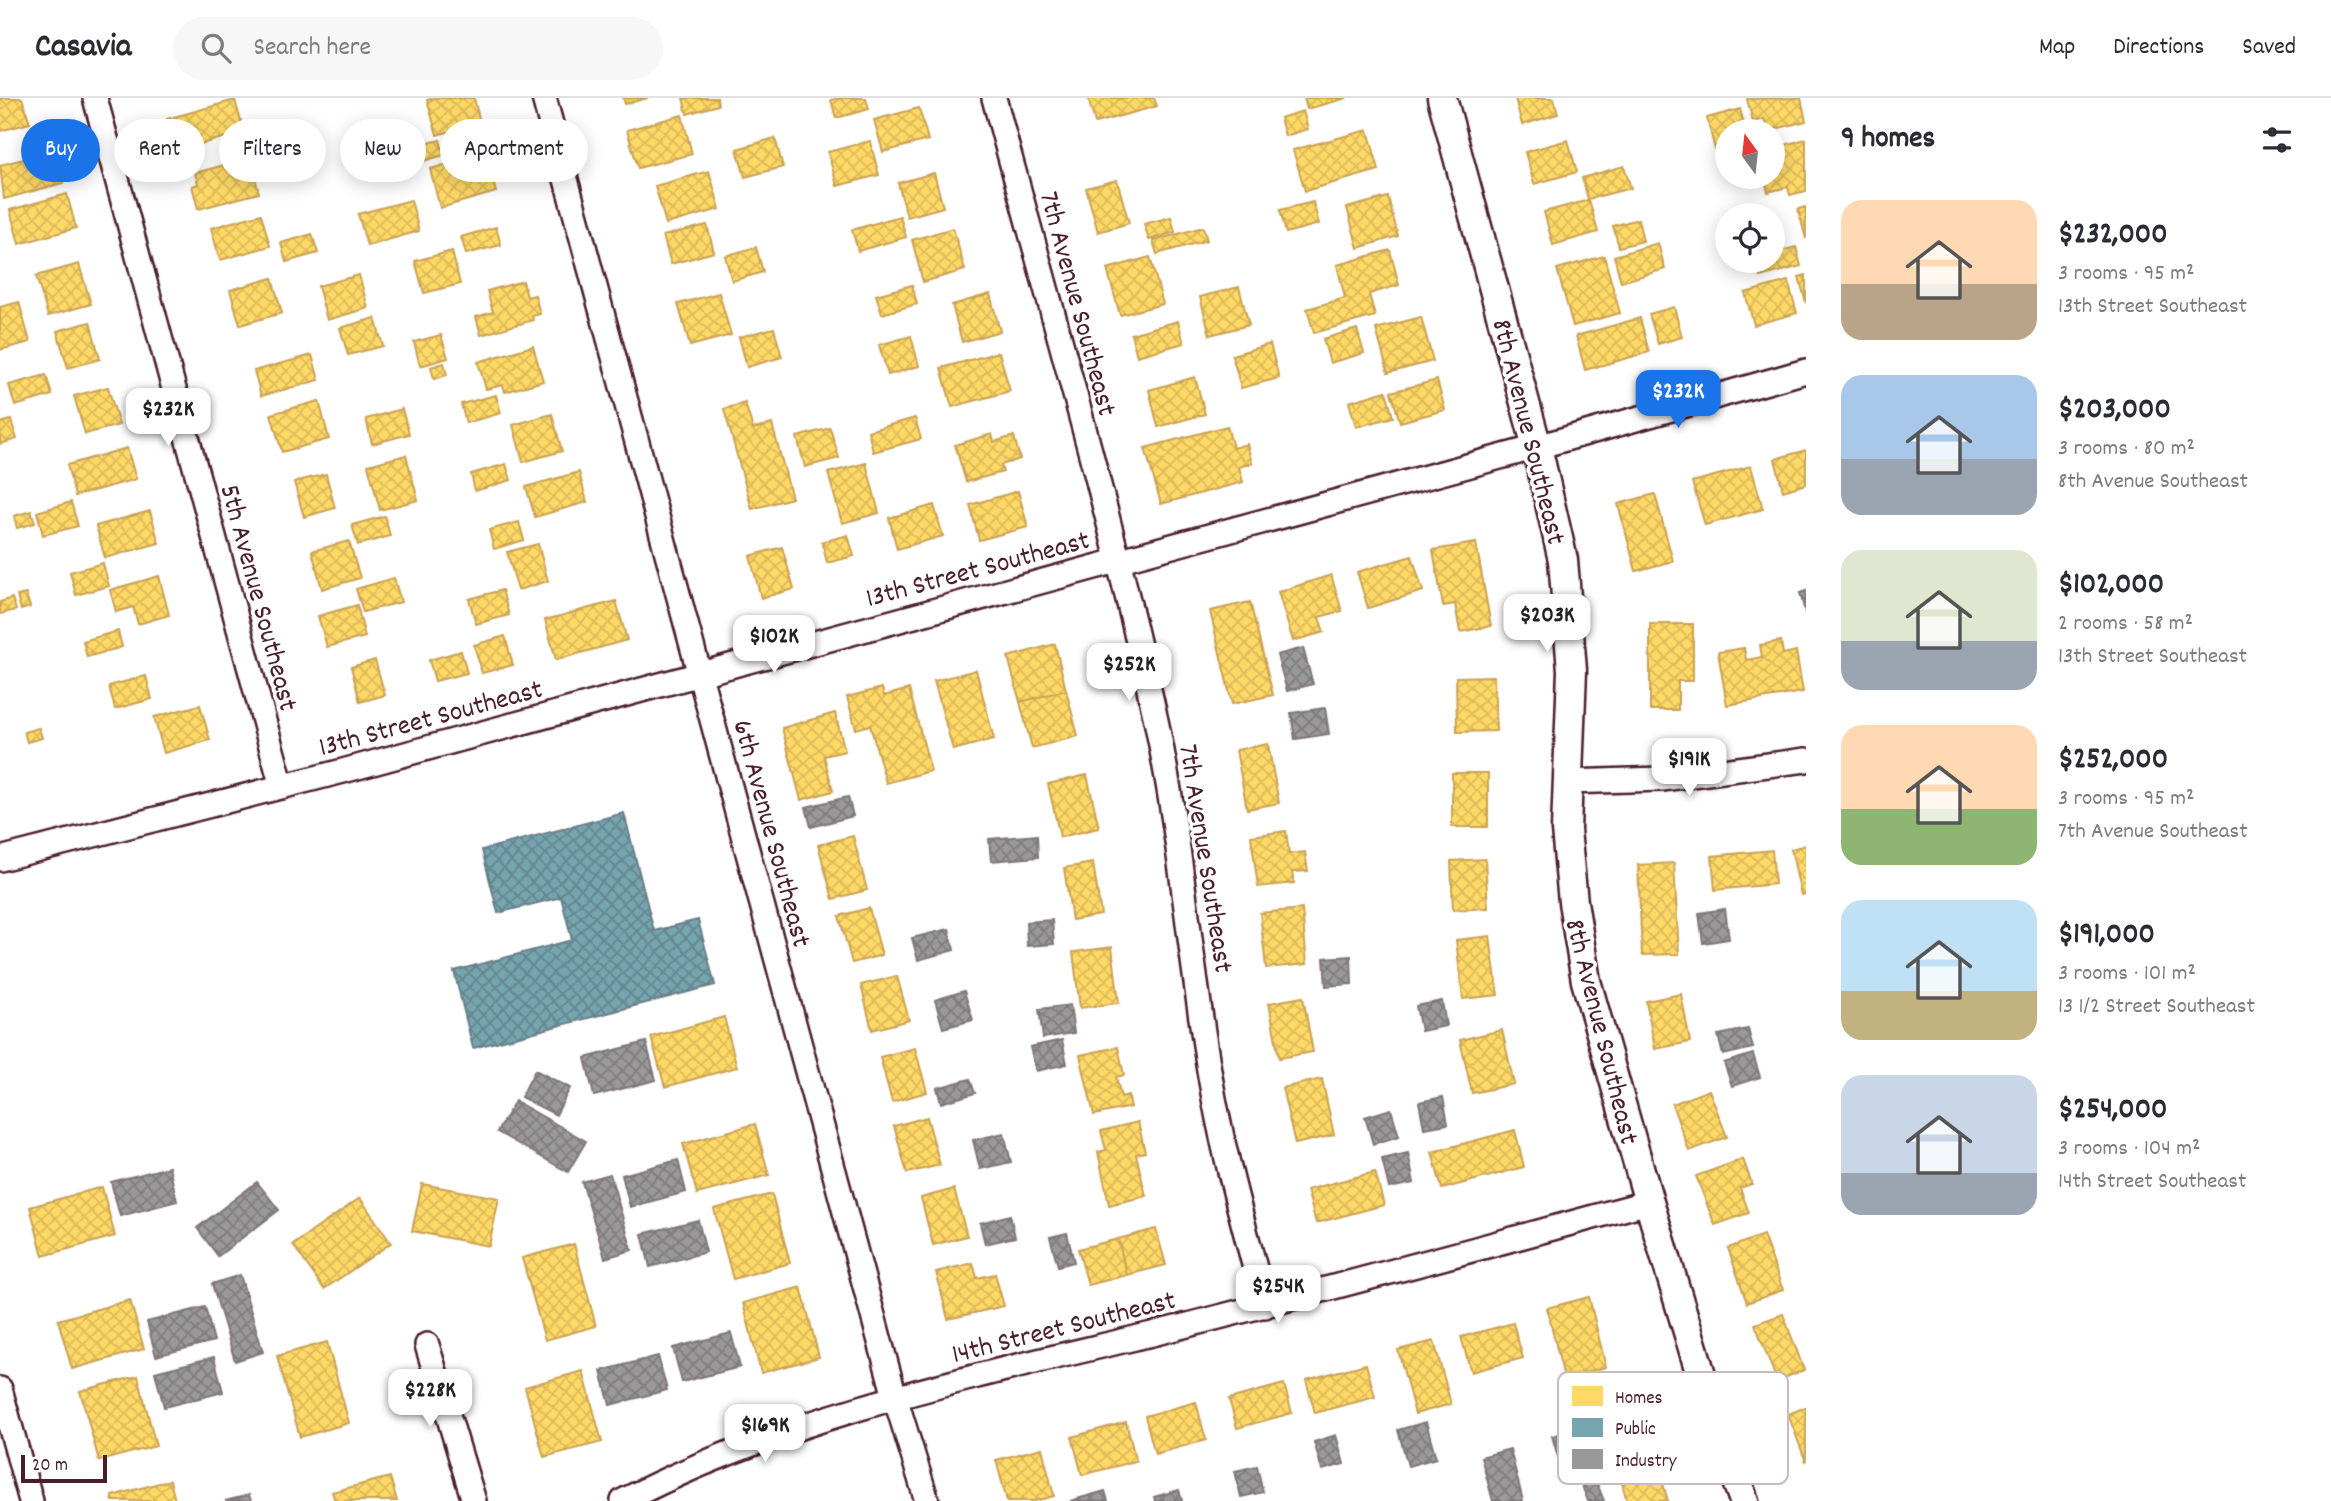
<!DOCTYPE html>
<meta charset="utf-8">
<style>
:root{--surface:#fff;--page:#f7f7f7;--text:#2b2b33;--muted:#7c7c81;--line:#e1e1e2;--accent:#1a73e8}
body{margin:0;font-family:Dekko,sans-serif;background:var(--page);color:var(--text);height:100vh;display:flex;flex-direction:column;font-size:26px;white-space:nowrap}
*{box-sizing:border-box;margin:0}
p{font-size:23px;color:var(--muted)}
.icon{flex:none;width:38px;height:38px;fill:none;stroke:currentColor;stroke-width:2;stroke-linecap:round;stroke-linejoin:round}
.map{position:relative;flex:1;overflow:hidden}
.sheet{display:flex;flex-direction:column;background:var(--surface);width:525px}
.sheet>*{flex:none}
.guide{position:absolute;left:21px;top:21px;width:665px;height:63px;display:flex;gap:14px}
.needle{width:46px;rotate:345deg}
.tools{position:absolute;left:1715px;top:21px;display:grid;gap:14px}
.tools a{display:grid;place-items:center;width:70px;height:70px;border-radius:50%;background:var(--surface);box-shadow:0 4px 18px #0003;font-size:35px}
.scale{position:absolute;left:21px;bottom:18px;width:86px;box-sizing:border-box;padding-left:7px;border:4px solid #4a1f2b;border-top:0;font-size:19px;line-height:24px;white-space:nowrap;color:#4a1f2b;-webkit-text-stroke:5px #fff;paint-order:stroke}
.price{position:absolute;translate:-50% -60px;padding:0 16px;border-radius:14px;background:#fff;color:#222;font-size:23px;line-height:46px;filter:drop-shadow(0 2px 4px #0008)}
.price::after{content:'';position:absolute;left:50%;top:42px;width:21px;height:16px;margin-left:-10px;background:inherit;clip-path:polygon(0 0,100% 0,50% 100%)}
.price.current{background:var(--accent);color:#fff}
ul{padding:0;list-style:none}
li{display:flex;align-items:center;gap:21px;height:175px;padding:0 35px}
li span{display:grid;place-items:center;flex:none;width:196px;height:140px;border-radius:21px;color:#555}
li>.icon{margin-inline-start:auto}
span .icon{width:84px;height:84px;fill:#fffc;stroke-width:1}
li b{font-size:30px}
h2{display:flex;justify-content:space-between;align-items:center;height:84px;padding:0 35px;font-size:30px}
.chip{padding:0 24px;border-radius:32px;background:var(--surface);box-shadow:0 4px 18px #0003;font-size:24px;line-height:63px}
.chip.current{background:var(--accent);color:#fff}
header{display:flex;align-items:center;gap:42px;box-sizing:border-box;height:98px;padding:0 35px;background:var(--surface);border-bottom:2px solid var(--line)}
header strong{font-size:33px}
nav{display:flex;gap:38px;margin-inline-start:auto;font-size:24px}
.search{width:490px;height:63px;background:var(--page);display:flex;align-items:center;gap:18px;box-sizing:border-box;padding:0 24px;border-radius:38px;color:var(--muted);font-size:26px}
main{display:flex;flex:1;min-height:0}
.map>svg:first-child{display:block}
.homes{fill:url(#homes-cross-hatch);stroke:#c9a154;stroke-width:2}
.public{fill:url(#public-cross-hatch);stroke:#697d87;stroke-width:2}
.industry{fill:url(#industry-cross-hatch);stroke:#817478;stroke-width:2}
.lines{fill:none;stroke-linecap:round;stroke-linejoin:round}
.minor-casing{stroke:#4a1f2b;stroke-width:28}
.tertiary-casing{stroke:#4a1f2b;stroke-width:33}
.minor{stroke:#fff;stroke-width:23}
.tertiary{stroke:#fff;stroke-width:28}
.labels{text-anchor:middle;stroke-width:7;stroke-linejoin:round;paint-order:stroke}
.street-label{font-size:28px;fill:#4a1f2b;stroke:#fff}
.key{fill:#fff;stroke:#c9bcbf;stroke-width:2}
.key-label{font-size:19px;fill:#4a1f2b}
</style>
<header>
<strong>Casavia</strong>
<div class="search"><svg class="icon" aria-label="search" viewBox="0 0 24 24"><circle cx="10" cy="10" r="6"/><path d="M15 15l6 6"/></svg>Search here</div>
<nav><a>Map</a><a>Directions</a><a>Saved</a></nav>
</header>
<main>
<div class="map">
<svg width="1806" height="1403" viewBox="0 0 1806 1403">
<defs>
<pattern id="homes-cross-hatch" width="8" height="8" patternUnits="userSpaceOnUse" patternTransform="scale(1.75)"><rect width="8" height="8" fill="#ffd966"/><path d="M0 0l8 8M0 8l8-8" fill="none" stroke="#dcba59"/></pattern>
<pattern id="public-cross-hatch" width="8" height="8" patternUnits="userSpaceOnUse" patternTransform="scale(1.75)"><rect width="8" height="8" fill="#76a5af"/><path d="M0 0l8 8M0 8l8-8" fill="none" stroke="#63868f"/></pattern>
<pattern id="industry-cross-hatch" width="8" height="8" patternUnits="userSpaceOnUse" patternTransform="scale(1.75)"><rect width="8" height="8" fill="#999"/><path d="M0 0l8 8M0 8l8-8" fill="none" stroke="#7f7c7d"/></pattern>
</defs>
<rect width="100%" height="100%" fill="#fff"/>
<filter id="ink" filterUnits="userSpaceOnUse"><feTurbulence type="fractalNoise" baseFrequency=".0143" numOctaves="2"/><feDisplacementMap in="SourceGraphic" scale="14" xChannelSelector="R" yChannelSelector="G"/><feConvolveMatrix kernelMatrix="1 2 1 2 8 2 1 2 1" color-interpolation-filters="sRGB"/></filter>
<g filter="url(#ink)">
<path class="homes" d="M0,0H22L30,25L0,33Z
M435,0H474L480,25L437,37L427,2Z
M623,0H648L625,6Z
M683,0H717L718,7L687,16Z
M840,0H866L869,11L836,20L831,2Z
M1088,0H1154L1157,8L1095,25Z
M1304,0H1347L1307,11Z
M1515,0H1554L1558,16L1522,27Z
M1801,0L1806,23L1768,33L1764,21L1753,24L1747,1Z
M235,2L244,34L176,53L167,21Z
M919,10L928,42L883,54L874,22Z
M1740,11L1746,33H1727V53L1716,56L1707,20Z
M1303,13L1308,31L1285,38L1280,20Z
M682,17L692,56L638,70L627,32Z
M1368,32L1379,72L1305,93L1293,52Z
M775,40L783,69L745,79L737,51Z
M1806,41V93L1790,97L1788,89L1768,94L1764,79H1773V73L1783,71L1777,49Z
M440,42L444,57L417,65L412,49Z
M1568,42L1577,74L1534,86L1525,54Z
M870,43L879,77L837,88L828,54Z
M54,53L63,85L4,101L0,67Z
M485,56L496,94L440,110L430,71Z
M250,60L259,95L198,111L192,88L198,86L195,75Z
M1624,68L1631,90L1588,101L1582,80Z
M709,73L720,111L666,126L655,88Z
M934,75L943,109L907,119L898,85Z
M1117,82L1129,125L1098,134L1086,90Z
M67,96L76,130L19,146L10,112Z
M1388,99L1398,138L1358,150L1347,110Z
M411,102L419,133L367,148L358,116Z
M1589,102L1598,134L1553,147L1544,114Z
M1313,104L1319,126L1286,135L1280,112Z
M1806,109V141L1798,111Z
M261,116L270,148L220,162L211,130Z
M900,118L906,139L858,153L852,132Z
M1171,119L1175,134L1149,142L1144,126Z
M1638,121L1643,143L1619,149L1613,128Z
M707,127L714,154L671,166L663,138Z
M496,129L501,147L466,156L461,139Z
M1203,129L1207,142L1157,156L1153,143Z
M953,130L965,172L923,184L912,142Z
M312,136L318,155L286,164L281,145Z
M1658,145L1665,171L1621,184L1614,158Z
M756,149L763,174L732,183L725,158Z
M1796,149L1801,168L1760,179L1756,163H1773V155Z
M1390,152L1399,187L1369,196L1375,218L1314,235L1307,211L1345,200L1337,167Z
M452,153L460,186L424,195L415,163Z
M1604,158L1620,215L1573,228L1557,171Z
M1150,159L1163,206L1120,217L1107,171Z
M79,166L91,206L48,218L36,178Z
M359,177L368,210L327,222L318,188Z
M1806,177V205L1799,179Z
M272,180L282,215L240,227L230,192Z
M523,183L527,199L535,197L540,216L532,218L533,222L481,237L476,219L493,214L487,193Z
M1788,183L1797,215L1754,227L1745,195Z
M912,187L917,206L882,216L876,197Z
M1239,189L1249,227L1210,237L1200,199Z
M719,195L731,237L690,248L678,206Z
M990,196L1000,233L962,244L952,207Z
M19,204L30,244L0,252V209Z
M1674,209L1682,239L1658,246L1649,216Z
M1421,219L1433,263L1388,275L1376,231Z
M375,220L383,248L348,257L340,230Z
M1640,220L1649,254L1585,272L1576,238Z
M1178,223L1184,245L1137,258L1131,236Z
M90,224L100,261L68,270L57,233Z
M774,230L782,259L747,269L739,239Z
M1357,231L1364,255L1330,265L1323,241Z
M441,237L448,260L420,268L414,244Z
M911,238L919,268L888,277L879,247Z
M1270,246L1279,280L1241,290L1232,257Z
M533,248L543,283L505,294L503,287L486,291L478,264Z
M999,254L1010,293L952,309L941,270Z
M312,257L319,282L261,298L254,273Z
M444,265L447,277L434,281L431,269Z
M46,277L52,297L15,308L9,287Z
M1195,279L1205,316L1158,329L1149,292Z
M1437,282L1445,312L1400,324L1391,294Z
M108,289L119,327L85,336L74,298Z
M1386,293L1393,319L1356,329L1349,304Z
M496,297L501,315L466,325L461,306Z
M319,303L329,341L282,354L271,316Z
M745,305L753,331L772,326L792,400L752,411L724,311Z
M402,311L409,336L372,346L366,321Z
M552,316L562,353L523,364L513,327Z
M915,320L921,341L873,354L868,333Z
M11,322L17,341L0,346V325Z
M1227,328L1233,350L1247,346L1252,365L1239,369L1243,384L1161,406L1145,350Z
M830,330L839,360L805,369L797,339Z
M992,336L994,344L1014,338L1020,361L1001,367L1003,374L966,384L955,347Z
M127,350L136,381L75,398L67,367Z
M1806,352V386L1783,393L1775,361Z
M406,357L418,402L380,412L368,367Z
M866,365L879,415L842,425L828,375Z
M506,366L511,382L475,393L471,376Z
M1751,368L1763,411L1705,427L1692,384Z
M579,374L587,404L535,419L526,389Z
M326,376L335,410L304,419L294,384Z
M1018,393L1028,429L979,442L970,407Z
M1655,396L1673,463L1636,473L1618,406Z
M71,404L78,428L43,437L37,414Z
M934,407L943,438L897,451L889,420Z
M31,413L35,425L17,430L14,418Z
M150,413L159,445L105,460L96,428Z
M385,418L390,438L358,447L352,427Z
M519,424L524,442L494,451L489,432Z
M848,437L854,458L827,465L822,444Z
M349,443L360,480L322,491L312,453Z
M1476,445L1491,528L1460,534L1455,506L1443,508L1433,452Z
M538,446L548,483L518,492L507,454Z
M782,449L794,491L761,500L750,458Z
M1412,458L1423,493L1368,510L1357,474Z
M103,465L109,488L76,497L70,474Z
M1331,477L1342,513L1319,519L1324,534L1293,543L1278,494Z
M159,478L169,517L138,526L133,509L116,514L110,492Z
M394,480L401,504L363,514L356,491Z
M502,492L509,517L476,526L469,501Z
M26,496L30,509L21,512L17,498Z
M12,500L16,512L0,516V504Z
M616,503L627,542L556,562L545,522Z
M1250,504L1273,597L1232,606L1210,513Z
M357,507L365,539L327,549L318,518Z
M1650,526H1693V583H1678V612H1650Z
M118,533L122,549L87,559L83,543Z
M505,538L513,567L482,575L474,547Z
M1781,543L1783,556L1796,553L1803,594L1727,607L1718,554L1744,550L1746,562L1762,559L1760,547Z
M1055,546L1066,592L1020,604L1008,559Z
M461,553L467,575L435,583L429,562Z
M375,562L385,597L360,604L351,569Z
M976,572L994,641L953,652L934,583Z
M146,578L152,601L115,611L109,588Z
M1494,578L1496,633L1457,634L1456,579Z
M882,590L884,598L909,591L931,673L886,685L870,627L856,631L847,599Z
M1066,592L1078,638L1032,650L1020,604Z
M200,607L210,642L164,655L154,619Z
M835,615L845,653L824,658L833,693L801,702L782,630Z
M39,630L42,640L27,644L24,634Z
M1268,646L1279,705L1247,711L1236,652Z
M1452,675H1488V729H1452Z
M1087,677L1099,730L1060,739L1048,686Z
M1286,733L1289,756L1305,754L1308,773L1292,774L1294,785L1258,789L1251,738Z
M853,738L867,792L833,801L818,747Z
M1806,747V796L1801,797L1791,751Z
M1772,752L1775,786L1715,792L1712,758Z
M1485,761L1488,810L1453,812L1451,763Z
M1093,765L1101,817L1072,822L1064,770Z
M1674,765L1679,856L1642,857L1638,767Z
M869,810L882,857L852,865L839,818Z
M1302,811L1307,866L1266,870L1260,815Z
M1490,838L1498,897L1463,901L1456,842Z
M1112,849L1119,905L1080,910L1073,854Z
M897,878L909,922L872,932L861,887Z
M1681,896L1690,944L1655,951L1646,903Z
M1303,899L1313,954L1279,960L1269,905Z
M724,919L737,969L665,989L651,939Z
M1502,932L1514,986L1472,995L1460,942Z
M1118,949L1124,977L1116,979L1121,999L1128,997L1131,1009L1094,1017L1080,957Z
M915,950L927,994L892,1004L880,959Z
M1322,981L1334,1037L1295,1046L1282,990Z
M1709,992L1727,1039L1689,1053L1672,1006Z
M927,1019L940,1067L907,1075L894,1028Z
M1138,1024L1145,1054L1136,1056L1146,1098L1109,1107L1098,1054L1106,1052L1101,1033Z
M755,1026L769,1077L697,1096L683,1046Z
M1515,1032L1524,1069L1442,1091L1432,1054Z
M1743,1061L1752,1086L1740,1090L1749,1115L1715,1127L1696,1078Z
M1375,1074L1384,1107L1316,1125L1307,1092Z
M422,1086L499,1100L489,1148L412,1133Z
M102,1089L115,1138L43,1158L30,1109Z
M954,1091L967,1138L933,1147L921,1100Z
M772,1096L790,1165L733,1181L714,1111Z
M360,1100L391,1145L324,1191L293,1147Z
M1156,1131L1166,1167L1127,1177L1118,1141Z
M1763,1137L1783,1192L1747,1205L1728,1150Z
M1118,1141L1127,1177L1088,1187L1078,1151Z
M574,1146L596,1228L545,1242L522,1160Z
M973,1165L977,1180L995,1176L1004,1208L948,1221L936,1174Z
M801,1189L819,1259L761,1275L743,1205Z
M1589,1199L1606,1269L1564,1280L1547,1210Z
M130,1202L144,1251L72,1271L58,1222Z
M1783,1216L1804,1272L1777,1283L1755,1226Z
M1513,1225L1523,1260L1471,1274L1461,1239Z
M1434,1243L1451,1306L1415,1316L1398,1252Z
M327,1244L349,1325L300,1339L277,1258Z
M1366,1266L1375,1299L1315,1315L1306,1282Z
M583,1273L602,1344L544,1359L525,1289Z
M138,1278L156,1348L99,1363L80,1293Z
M1284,1286L1292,1315L1237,1330L1229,1301Z
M1196,1304L1206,1342L1155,1356L1145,1318Z
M1806,1309V1364L1788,1316Z
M1126,1324L1136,1363L1082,1377L1072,1339Z
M1042,1350L1054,1398L1035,1403H1007L996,1362Z
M1658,1368L1668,1403H1627L1620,1378Z
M390,1379L397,1403H335L332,1394Z
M170,1382L175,1403H113L112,1398Z"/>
<path class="public" d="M624,715L654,833L698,822L715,887L473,950L454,873L572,842L561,799L498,815L482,752Z"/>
<path class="industry" d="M1806,493V518L1800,495Z
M1303,550L1313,586L1287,593L1277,557Z
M1325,610L1329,636L1295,641L1291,615Z
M848,699L853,718L811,729L806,709Z
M1037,737L1038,759L991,763L989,741Z
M1725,811L1729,841L1703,845L1699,815Z
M1052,822L1054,846L1027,848L1026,824Z
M949,831L954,852L918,862L912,840Z
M1351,858L1352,886L1326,888L1324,860Z
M964,893L973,922L943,930L935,902Z
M1442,903L1446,928L1421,933L1416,908Z
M1070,907L1074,935L1043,940L1039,911Z
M1748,931L1753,950L1723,957L1718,937Z
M1062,942L1067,966L1036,973L1030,949Z
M646,944L656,982L594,998L585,960Z
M1753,956L1760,979L1732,988L1724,965Z
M535,972L570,990L556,1017L521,999Z
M970,981L975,995L941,1005L937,990Z
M1443,999L1448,1026L1424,1030L1419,1004Z
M515,1003L586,1043L568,1074L497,1034Z
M1391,1011L1399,1038L1373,1046L1365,1019Z
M1004,1035L1011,1064L980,1071L973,1042Z
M1408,1055L1414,1085L1389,1090L1382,1061Z
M678,1062L686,1094L630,1109L622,1077Z
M169,1069L177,1103L120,1118L111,1084Z
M610,1076L632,1152L605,1160L582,1084Z
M257,1084L279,1112L218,1158L197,1130Z
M1010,1117L1015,1139L985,1146L980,1125Z
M698,1122L706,1154L650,1169L642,1136Z
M1067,1135L1074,1164L1058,1168L1050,1139Z
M240,1177L263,1254L235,1263L212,1186Z
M205,1209L214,1243L156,1258L147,1224Z
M731,1235L740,1269L682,1284L673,1250Z
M658,1258L667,1292L610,1307L601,1273Z
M214,1259L223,1294L164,1309L155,1274Z
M1426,1324L1436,1360L1408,1368L1398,1332Z
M1589,1328L1599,1367L1563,1377L1552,1338Z
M1336,1337L1344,1366L1322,1372L1314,1344Z
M1510,1351L1523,1403H1493L1481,1359Z
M1257,1368L1263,1394L1241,1399L1235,1373Z
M1593,1375L1604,1403H1588L1579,1380Z
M1179,1392L1182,1403H1155L1154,1399Z
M1105,1393L1108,1403H1070Z
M249,1397L251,1403H225Z"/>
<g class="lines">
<defs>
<path id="minor" d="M95,0L282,689
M544,0L895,1299L927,1403
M994,0C1050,208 1111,416 1157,627C1181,743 1190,861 1210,978C1223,1056 1245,1131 1265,1208
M1567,684L1662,681L1806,662
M0,761L343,673L1537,349L1806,273
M427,1247L474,1403
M0,1291L31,1403
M623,1403C791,1316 978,1278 1160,1234C1324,1193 1486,1148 1649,1104"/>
<path id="tertiary" d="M1442,0L1537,349L1563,462L1572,572L1566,732L1573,804L1586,883L1649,1104L1714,1320L1744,1403"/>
</defs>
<use href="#minor" class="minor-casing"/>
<use href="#tertiary" class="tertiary-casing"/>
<use href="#minor" class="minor"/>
<use href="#tertiary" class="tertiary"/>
</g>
</g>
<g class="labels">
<g class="street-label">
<text transform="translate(1080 205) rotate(75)" y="10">7th Avenue Southeast</text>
<text transform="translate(1531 333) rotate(76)" y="10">8th Avenue Southeast</text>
<text transform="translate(977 469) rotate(-15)" y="10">13th Street Southeast</text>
<text transform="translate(261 499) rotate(75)" y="10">5th Avenue Southeast</text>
<text transform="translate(430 618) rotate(-15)" y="10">13th Street Southeast</text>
<text transform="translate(774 735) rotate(75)" y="10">6th Avenue Southeast</text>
<text transform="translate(1208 760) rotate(81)" y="10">7th Avenue Southeast</text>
<text transform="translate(1604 933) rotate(76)" y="10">8th Avenue Southeast</text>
<text transform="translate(1063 1227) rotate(-14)" y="10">14th Street Southeast</text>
</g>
</g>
<rect x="1558" y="1274" width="230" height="112" rx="10" class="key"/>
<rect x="1572" y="1288" width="31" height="20" fill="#ffd966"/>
<rect x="1572" y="1320" width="31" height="19" fill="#76a5af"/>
<rect x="1572" y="1351" width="31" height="20" fill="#999"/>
<g class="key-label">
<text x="1615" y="1305">Homes</text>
<text x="1615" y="1336">Public</text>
<text x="1615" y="1368">Industry</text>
</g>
</svg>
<div class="tools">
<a><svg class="needle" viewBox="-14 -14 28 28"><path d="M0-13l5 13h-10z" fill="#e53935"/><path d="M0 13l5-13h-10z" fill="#7c7c81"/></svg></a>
<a><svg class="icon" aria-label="locate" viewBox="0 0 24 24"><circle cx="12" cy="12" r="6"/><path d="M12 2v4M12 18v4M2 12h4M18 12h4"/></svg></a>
</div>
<div class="scale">20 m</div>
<b class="price current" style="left:1678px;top:332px">$232K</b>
<b class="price" style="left:168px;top:350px">$232K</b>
<b class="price" style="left:1547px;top:556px">$203K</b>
<b class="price" style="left:774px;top:577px">$102K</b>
<b class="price" style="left:1129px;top:605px">$252K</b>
<b class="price" style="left:1689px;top:700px">$191K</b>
<b class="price" style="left:1278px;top:1227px">$254K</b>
<b class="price" style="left:430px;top:1331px">$228K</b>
<b class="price" style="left:765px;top:1366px">$169K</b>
<div class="guide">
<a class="chip current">Buy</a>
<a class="chip">Rent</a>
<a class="chip">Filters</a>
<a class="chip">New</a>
<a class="chip">Apartment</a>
</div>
</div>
<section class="sheet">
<h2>9 homes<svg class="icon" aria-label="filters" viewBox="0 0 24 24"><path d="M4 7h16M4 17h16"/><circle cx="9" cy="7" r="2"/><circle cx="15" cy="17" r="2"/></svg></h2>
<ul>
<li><span style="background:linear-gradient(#ffd9b3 60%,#b9a48a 0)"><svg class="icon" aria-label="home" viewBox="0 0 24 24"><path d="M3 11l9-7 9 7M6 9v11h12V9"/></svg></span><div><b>$232,000</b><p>3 rooms · 95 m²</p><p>13th Street Southeast</p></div></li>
<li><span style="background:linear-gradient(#a9c7e8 60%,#9aa5b1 0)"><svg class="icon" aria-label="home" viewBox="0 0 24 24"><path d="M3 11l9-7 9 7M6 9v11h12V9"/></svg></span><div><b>$203,000</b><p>3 rooms · 80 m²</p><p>8th Avenue Southeast</p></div></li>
<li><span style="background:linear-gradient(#dfe7d0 65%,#9aa5b1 0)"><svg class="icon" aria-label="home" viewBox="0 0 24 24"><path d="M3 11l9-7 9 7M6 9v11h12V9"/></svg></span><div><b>$102,000</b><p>2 rooms · 58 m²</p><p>13th Street Southeast</p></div></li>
<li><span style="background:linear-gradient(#ffd9b3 60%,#8fb573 0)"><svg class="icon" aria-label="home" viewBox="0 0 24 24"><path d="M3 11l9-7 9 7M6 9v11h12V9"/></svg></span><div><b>$252,000</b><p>3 rooms · 95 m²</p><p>7th Avenue Southeast</p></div></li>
<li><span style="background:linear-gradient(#bfe0f5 65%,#c2b280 0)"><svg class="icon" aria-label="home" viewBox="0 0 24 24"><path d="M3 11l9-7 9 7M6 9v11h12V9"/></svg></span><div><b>$191,000</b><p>3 rooms · 101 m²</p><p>13 1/2 Street Southeast</p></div></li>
<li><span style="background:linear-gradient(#c9d6e8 70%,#9aa5b1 0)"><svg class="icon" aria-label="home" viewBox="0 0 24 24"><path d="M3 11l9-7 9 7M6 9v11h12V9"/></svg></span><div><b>$254,000</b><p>3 rooms · 104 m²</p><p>14th Street Southeast</p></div></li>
</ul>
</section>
</main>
